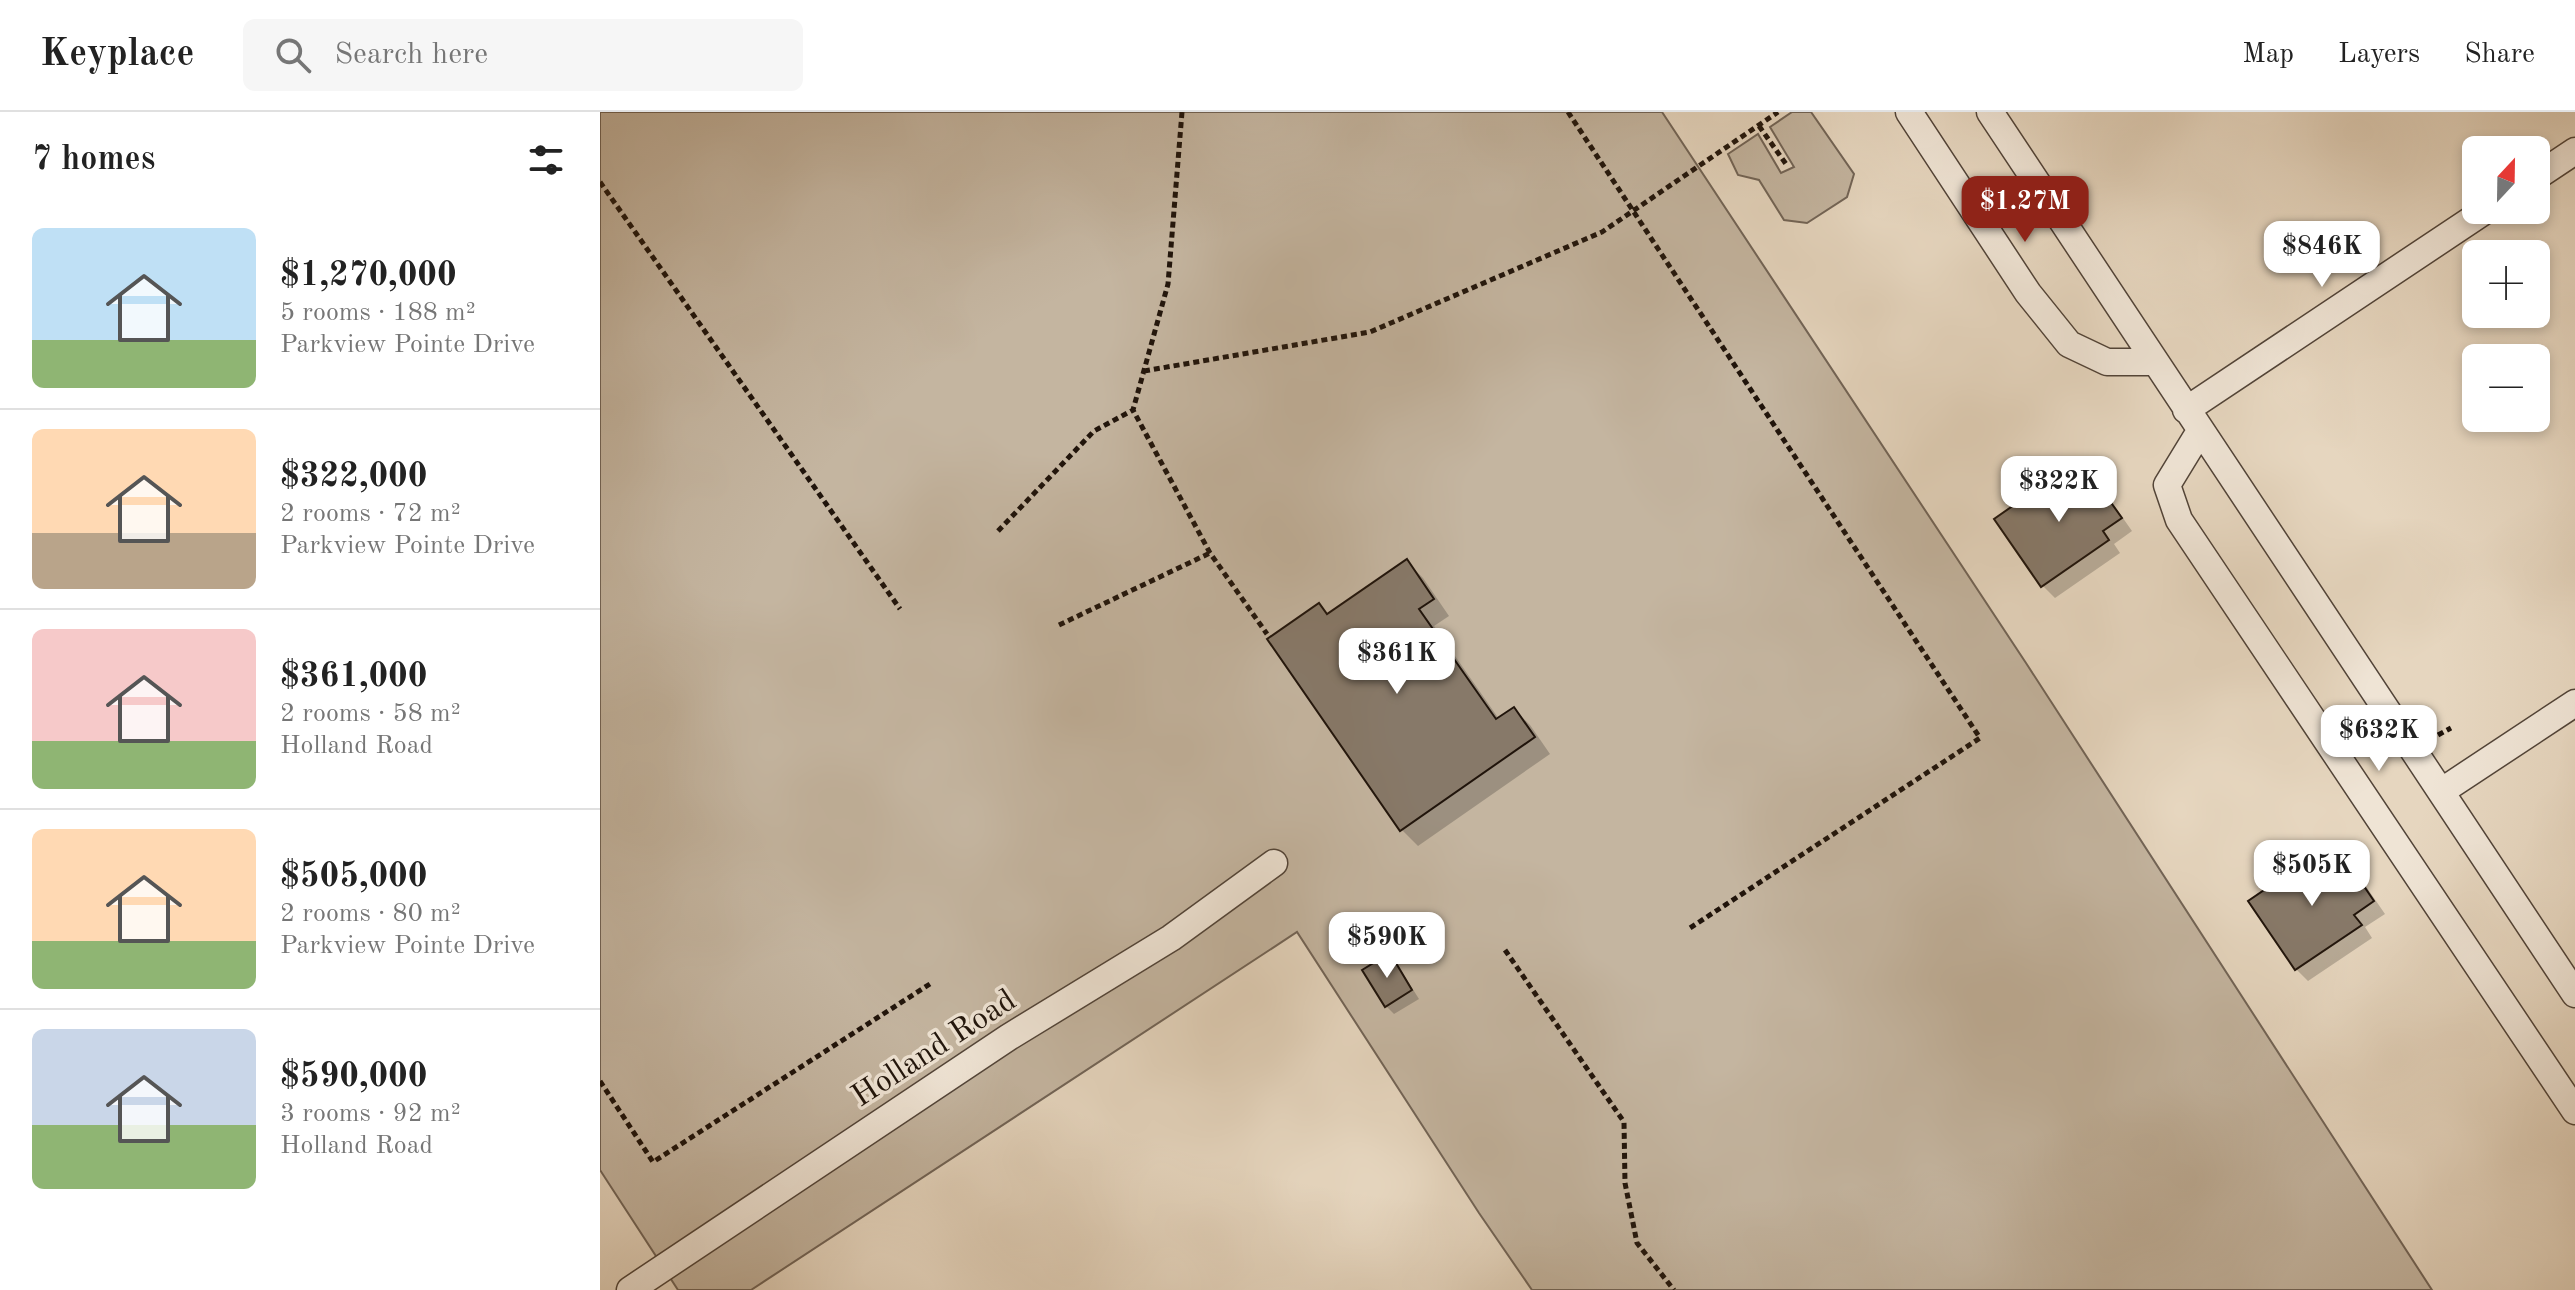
<!DOCTYPE html>
<meta charset="utf-8">
<style>
:root{--surface:#fff;--page:#f6f6f6;--text:#222;--muted:#767676;--line:#e0e0e0;--accent:#8f2418}
body{margin:0;font-family:"Old Standard TT",serif;background:var(--page);color:var(--text);height:100vh;display:flex;flex-direction:column;font-size:30px;white-space:nowrap}
*{box-sizing:border-box;margin:0}
p{font-size:26px;color:var(--muted)}
.icon{flex:none;width:44px;height:44px;fill:none;stroke:currentColor;stroke-width:2;stroke-linecap:round;stroke-linejoin:round}
.map{position:relative;flex:1;overflow:hidden}
.sheet{display:flex;flex-direction:column;background:var(--surface);width:600px}
.sheet>*{flex:none}
.needle{width:52px;rotate:22deg}
.tools{position:absolute;left:1862px;top:24px;display:grid;gap:16px}
.tools a{display:grid;place-items:center;width:88px;height:88px;border-radius:12px;background:var(--surface);box-shadow:0 4px 12px #0003;font-size:40px}
.price{position:absolute;translate:-50% -68px;padding:0 18px;border-radius:16px;background:#fff;color:#222;font-size:26px;line-height:52px;filter:drop-shadow(0 2px 4px #0008)}
.price::after{content:'';position:absolute;left:50%;top:48px;width:24px;height:18px;margin-left:-12px;background:inherit;clip-path:polygon(0 0,100% 0,50% 100%)}
.price.on{background:var(--accent);color:#fff}
ul{padding:0;list-style:none}
li{display:flex;align-items:center;gap:24px;height:200px;padding:0 32px}
li+li{border-top:2px solid var(--line)}
li span{display:grid;place-items:center;flex:none;width:224px;height:160px;border-radius:12px;color:#555}
li>.icon{margin-inline-start:auto}
span .icon{width:96px;height:96px;fill:#fffc;stroke-width:1}
li b{font-size:34px}
h2{display:flex;justify-content:space-between;align-items:center;height:96px;padding:0 32px;font-size:34px}
header{display:flex;align-items:center;gap:48px;box-sizing:border-box;height:112px;padding:0 40px;background:var(--surface);border-bottom:2px solid var(--line)}
header strong{font-size:38px}
nav{display:flex;gap:44px;margin-inline-start:auto;font-size:28px}
.search{width:560px;height:72px;background:var(--page);display:flex;align-items:center;gap:20px;box-sizing:border-box;padding:0 28px;border-radius:12px;color:var(--muted);font-size:30px}
main{display:flex;flex:1;min-height:0}
.map>svg:first-child{display:block}
.green{fill:#c4b5a0;stroke:#726456;stroke-width:2}
.shadow{fill:#0003}
.building{fill:#877969;stroke:#20140b;stroke-width:2}
.lines{fill:none;stroke-linecap:round;stroke-linejoin:round}
.minor-casing{stroke:#524438;stroke-width:29}
.path{stroke:#20140b;stroke-width:5;stroke-dasharray:6 4;stroke-linecap:butt}
.minor{stroke:#efe4d5;stroke-width:26}
.labels{text-anchor:middle;stroke-width:7;stroke-linejoin:round;paint-order:stroke}
.street-label{font-size:32px;fill:#20140b;stroke:#efe4d5}
</style>
<header>
<strong>Keyplace</strong>
<div class="search"><svg class="icon" aria-label="search" viewBox="0 0 24 24"><circle cx="10" cy="10" r="6"/><path d="M15 15l6 6"/></svg>Search here</div>
<nav><a>Map</a><a>Layers</a><a>Share</a></nav>
</header>
<main>
<section class="sheet">
<h2>7 homes<svg class="icon" aria-label="filters" viewBox="0 0 24 24"><path d="M4 7h16M4 17h16"/><circle cx="9" cy="7" r="2"/><circle cx="15" cy="17" r="2"/></svg></h2>
<ul>
<li><span style="background:linear-gradient(#bfe0f5 70%,#8fb573 0)"><svg class="icon" aria-label="home" viewBox="0 0 24 24"><path d="M3 11l9-7 9 7M6 9v11h12V9"/></svg></span><div><b>$1,270,000</b><p>5 rooms · 188 m²</p><p>Parkview Pointe Drive</p></div></li>
<li><span style="background:linear-gradient(#ffd9b3 65%,#b9a48a 0)"><svg class="icon" aria-label="home" viewBox="0 0 24 24"><path d="M3 11l9-7 9 7M6 9v11h12V9"/></svg></span><div><b>$322,000</b><p>2 rooms · 72 m²</p><p>Parkview Pointe Drive</p></div></li>
<li><span style="background:linear-gradient(#f6c9c9 70%,#8fb573 0)"><svg class="icon" aria-label="home" viewBox="0 0 24 24"><path d="M3 11l9-7 9 7M6 9v11h12V9"/></svg></span><div><b>$361,000</b><p>2 rooms · 58 m²</p><p>Holland Road</p></div></li>
<li><span style="background:linear-gradient(#ffd9b3 70%,#8fb573 0)"><svg class="icon" aria-label="home" viewBox="0 0 24 24"><path d="M3 11l9-7 9 7M6 9v11h12V9"/></svg></span><div><b>$505,000</b><p>2 rooms · 80 m²</p><p>Parkview Pointe Drive</p></div></li>
<li><span style="background:linear-gradient(#c9d6e8 60%,#8fb573 0)"><svg class="icon" aria-label="home" viewBox="0 0 24 24"><path d="M3 11l9-7 9 7M6 9v11h12V9"/></svg></span><div><b>$590,000</b><p>3 rooms · 92 m²</p><p>Holland Road</p></div></li>
</ul>
</section>
<div class="map">
<svg width="1975" height="1178" viewBox="0 0 1975 1178">
<rect width="100%" height="100%" fill="#e6d6bf"/>
<filter id="stains"><feTurbulence type="fractalNoise" baseFrequency=".0025" numOctaves="4"/><feColorMatrix values="0 0 0 0 .2 0 0 0 0 .09 0 0 0 0 .02 0 0 0 .5 -.17"/></filter>
<radialGradient id="worn" r=".72"><stop offset=".6" stop-color="#630" stop-opacity="0"/><stop offset="1" stop-color="#630" stop-opacity=".3"/></radialGradient>
<path class="green" d="M0,0H1062L1426,551L1832,1178H932L879,1101L697,820L151,1178H78L0,1058Z
M1192,0H1211L1254,62L1247,85L1207,111L1184,108L1159,68L1138,63L1128,42L1158,22L1181,61L1194,55L1170,15Z"/>
<path class="shadow" d="M1487,359L1499,372L1532,419L1514,432L1520,441L1455,486L1443,474L1397,408L1473,370Z
M807,450L823,466L849,504L834,514L899,607L914,597L930,613L950,642L818,734L802,718L719,493L729,504Z
M1716,745L1726,755L1742,745L1754,757L1785,802L1765,815L1772,826L1708,869L1696,857Z
M789,844L797,852L819,887L794,902L786,894Z"/>
<path class="building" d="M1487,357L1522,406L1503,419L1509,428L1441,475L1394,407L1464,358L1472,368Z
M807,447L834,487L819,497L896,607L914,595L935,625L800,719L667,527L719,491L727,502Z
M1717,742L1724,754L1742,742L1774,789L1754,803L1762,813L1695,858L1648,789Z
M790,841L812,878L785,895L762,858Z"/>
<g class="lines">
<defs>
<path id="minor" d="M1309,0L1428,181L1469,232L1507,250H1555
M1390,0L1975,882
M1936,65L1975,39
M1586,298L1886,98
M1600,319L1567,373L1579,408L1975,999
M1842,679L1975,591
M30,1178L409,925L571,826L674,751"/>
</defs>
<use href="#minor" class="minor-casing"/>
<path class="path" d="M582,0L568,172L533,298L610,441L667,522
M968,0L1380,626L1087,818
M1159,14L1186,52
M0,70L300,497
M544,259L770,220L1002,120L1178,0
M398,419L494,319L533,298
M459,513L610,441
M1838,623L1851,616
M905,838L1024,1010L1025,1071L1037,1131L1074,1178
M0,969L53,1050L333,870"/>
<use href="#minor" class="minor"/>
</g>
<g class="labels">
<g class="street-label">
<text transform="translate(333 935) rotate(-33)" y="11">Holland Road</text>
</g>
</g>
<rect width="100%" height="100%" filter="url(#stains)"/>
<rect width="100%" height="100%" fill="url(#worn)"/>
</svg>
<div class="tools">
<a><svg class="needle" viewBox="-14 -14 28 28"><path d="M0-13l5 13h-10z" fill="#e53935"/><path d="M0 13l5-13h-10z" fill="#767676"/></svg></a>
<a>+</a>
<a>−</a>
</div>
<b class="price on" style="left:1425px;top:132px">$1.27M</b>
<b class="price" style="left:1722px;top:177px">$846K</b>
<b class="price" style="left:1459px;top:412px">$322K</b>
<b class="price" style="left:797px;top:584px">$361K</b>
<b class="price" style="left:1779px;top:661px">$632K</b>
<b class="price" style="left:1712px;top:796px">$505K</b>
<b class="price" style="left:787px;top:868px">$590K</b>
</div>
</main>
